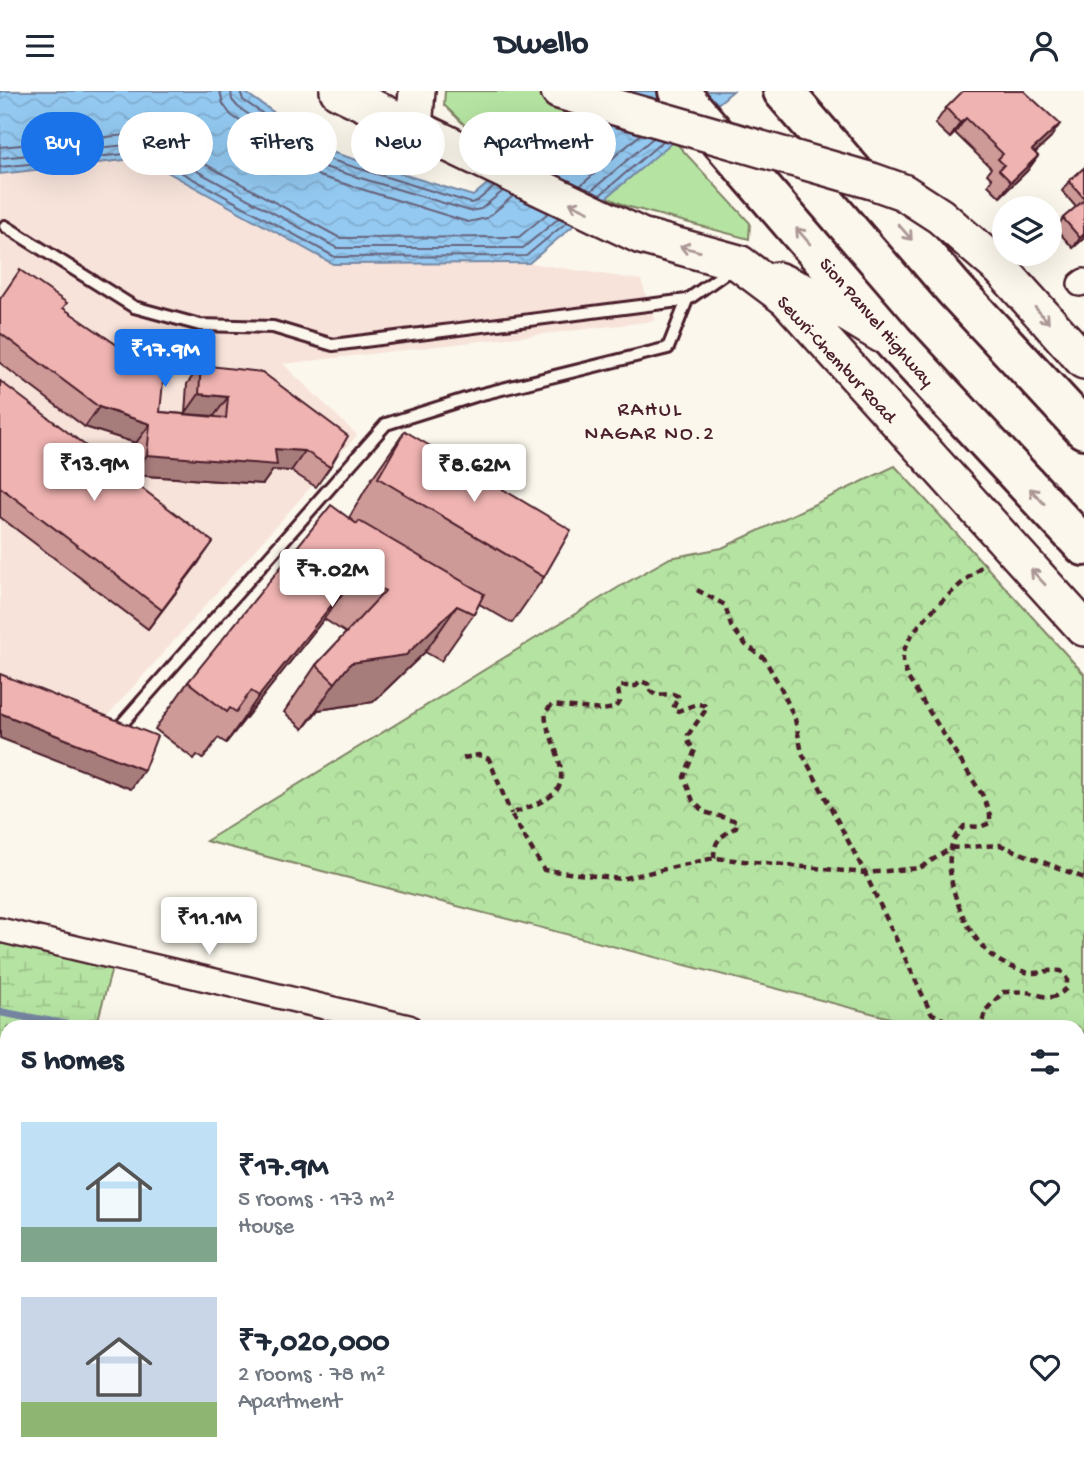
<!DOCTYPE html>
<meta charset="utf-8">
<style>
:root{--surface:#fff;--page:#f6f6f7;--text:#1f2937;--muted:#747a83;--accent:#1a73e8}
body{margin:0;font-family:"Gochi Hand",sans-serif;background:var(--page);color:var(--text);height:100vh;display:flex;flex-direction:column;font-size:26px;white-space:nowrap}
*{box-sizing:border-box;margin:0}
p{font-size:23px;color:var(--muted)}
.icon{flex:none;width:38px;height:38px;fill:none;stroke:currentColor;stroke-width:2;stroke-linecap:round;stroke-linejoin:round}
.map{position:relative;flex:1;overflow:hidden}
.drawer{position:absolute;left:0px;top:929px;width:1085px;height:450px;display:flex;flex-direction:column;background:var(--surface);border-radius:21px 21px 0 0;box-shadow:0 7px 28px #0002}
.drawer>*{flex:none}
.top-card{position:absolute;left:21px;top:21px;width:700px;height:63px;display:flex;gap:14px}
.controls{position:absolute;left:992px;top:105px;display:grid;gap:14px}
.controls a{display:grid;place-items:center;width:70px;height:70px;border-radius:50%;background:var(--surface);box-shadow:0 7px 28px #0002;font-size:35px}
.price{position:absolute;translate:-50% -60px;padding:0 16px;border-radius:7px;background:#fff;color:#222;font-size:23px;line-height:46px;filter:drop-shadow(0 2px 4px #0008)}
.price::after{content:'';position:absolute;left:50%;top:42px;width:21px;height:16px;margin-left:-10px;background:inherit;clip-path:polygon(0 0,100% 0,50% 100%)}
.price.selected{background:var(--accent);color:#fff}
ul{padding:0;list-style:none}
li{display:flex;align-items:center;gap:21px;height:175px;padding:0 21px}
li span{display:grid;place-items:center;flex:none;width:196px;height:140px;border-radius:0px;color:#555}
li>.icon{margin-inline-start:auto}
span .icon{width:84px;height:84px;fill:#fffc;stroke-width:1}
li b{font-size:30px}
h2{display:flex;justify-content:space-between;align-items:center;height:84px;padding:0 21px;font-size:30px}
.pill{padding:0 24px;border-radius:32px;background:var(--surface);box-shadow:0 7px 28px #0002;font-size:24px;line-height:63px}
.pill.selected{background:var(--accent);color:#fff}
header{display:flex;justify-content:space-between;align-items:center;height:91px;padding:0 21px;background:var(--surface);font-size:32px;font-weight:800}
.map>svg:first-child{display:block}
.built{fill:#f7e3da}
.industrial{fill:url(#industrial-furrows)}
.grass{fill:#b5e4a2;stroke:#808266;stroke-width:2}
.wetland{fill:url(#wetland-marsh);stroke:#808266;stroke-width:2}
.park{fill:url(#park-crowns);stroke:#808266;stroke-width:2}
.water{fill:url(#water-waves);stroke:#7686a2;stroke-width:2}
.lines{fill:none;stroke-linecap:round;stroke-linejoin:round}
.shore{stroke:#68637b;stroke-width:2}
.stream{stroke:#7686a2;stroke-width:8}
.lane-casing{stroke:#4a1f2b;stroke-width:16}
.street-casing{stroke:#4a1f2b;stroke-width:28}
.primary-casing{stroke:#4a1f2b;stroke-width:40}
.highway-casing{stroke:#4a1f2b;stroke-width:44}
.path{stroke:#4a1f2b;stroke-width:4.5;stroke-dasharray:7 5;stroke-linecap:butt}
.lane{stroke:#fbf7ec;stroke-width:10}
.street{stroke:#fbf7ec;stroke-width:23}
.primary{stroke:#fbf7ec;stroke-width:35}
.highway{stroke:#fbf7ec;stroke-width:38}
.rail-casing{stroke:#4a1f2b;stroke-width:8}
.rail{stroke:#fbf7ec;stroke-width:5;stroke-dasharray:16;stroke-linecap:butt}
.primary-bridge-casing{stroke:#4a1f2b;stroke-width:40;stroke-linecap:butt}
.primary-bridge{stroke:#fbf7ec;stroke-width:35}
.wall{fill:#ce9a98;stroke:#4a1f2b;stroke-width:2}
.shaded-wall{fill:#a77d7c;stroke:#4a1f2b;stroke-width:2}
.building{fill:#efb3b1;stroke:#4a1f2b;stroke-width:2}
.oneway{stroke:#ab9695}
.labels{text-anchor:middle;stroke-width:5;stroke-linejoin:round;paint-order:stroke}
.street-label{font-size:19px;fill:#4a1f2b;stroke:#fbf7ec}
.neighbourhood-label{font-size:21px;letter-spacing:2px;fill:#4a1f2b;stroke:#fbf7ec}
</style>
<header><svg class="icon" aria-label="menu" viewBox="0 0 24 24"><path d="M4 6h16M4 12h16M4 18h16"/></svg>Dwello<svg class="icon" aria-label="person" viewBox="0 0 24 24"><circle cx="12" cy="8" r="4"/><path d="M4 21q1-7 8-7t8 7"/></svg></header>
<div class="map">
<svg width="1084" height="1378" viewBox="0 0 1084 1378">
<defs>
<pattern id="industrial-furrows" width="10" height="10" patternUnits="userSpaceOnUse" patternTransform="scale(1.75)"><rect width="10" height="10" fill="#f7e3da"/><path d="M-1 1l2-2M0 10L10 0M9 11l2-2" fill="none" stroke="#d5c2bb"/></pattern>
<pattern id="wetland-marsh" width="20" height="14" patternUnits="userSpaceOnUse" patternTransform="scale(1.75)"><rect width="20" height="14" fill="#b5e4a2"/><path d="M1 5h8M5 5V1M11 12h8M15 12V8" fill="none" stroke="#9dc38c"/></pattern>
<pattern id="park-crowns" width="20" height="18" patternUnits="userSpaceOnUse" patternTransform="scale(1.75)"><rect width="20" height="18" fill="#b5e4a2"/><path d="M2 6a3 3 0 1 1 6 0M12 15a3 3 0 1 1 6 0" fill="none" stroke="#9dc38c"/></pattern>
<pattern id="water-waves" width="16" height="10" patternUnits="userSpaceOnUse" patternTransform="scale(1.75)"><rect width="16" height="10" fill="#94caf2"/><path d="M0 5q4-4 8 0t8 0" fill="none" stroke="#81add0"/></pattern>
</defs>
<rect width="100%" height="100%" fill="#fbf7ec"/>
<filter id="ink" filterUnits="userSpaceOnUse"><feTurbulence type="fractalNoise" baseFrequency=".0143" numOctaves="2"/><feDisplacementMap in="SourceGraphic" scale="14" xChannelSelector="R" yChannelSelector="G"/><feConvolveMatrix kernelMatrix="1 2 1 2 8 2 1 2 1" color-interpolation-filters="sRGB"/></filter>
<g filter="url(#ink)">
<path class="built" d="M142,67L333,173L529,172L641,189L655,230L283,273L357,344L99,634L0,630V83Z"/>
<path class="industrial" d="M7,1068V1372H1078V1149L1084,1151V1378H0V1069Z"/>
<path class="grass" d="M445,0H628L750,132L749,148L626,115L477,46L444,14Z"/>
<path class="wetland" d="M0,839L115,866L96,936H7V1068L0,1069Z"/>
<path class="park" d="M895,375L1084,583V951L1078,955V936H925L206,750L619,496L670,467L722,457Z"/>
<path class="water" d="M0,0H243L331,61L473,105L597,0H733L529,172L333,173L142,67L0,83Z"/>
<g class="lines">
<path class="shore" d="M220,0L223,13L231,24L319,85L468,131L487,127L513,105
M231,0L232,9L238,16L324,76L470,120L481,118L503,100
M240,0L243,9L328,68L471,112L477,110L494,96
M0,56L148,42L340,147L519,146L548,122
M0,67L146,52L337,157H523L559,127
M0,76L144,61L335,166L526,165L567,131
M545,78L600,32
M580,95L641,43
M591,100L653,47
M600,104L663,50"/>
<path class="stream" d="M0,921L79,936"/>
<defs>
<path id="lane" d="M5,135L134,216L200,234L273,236L333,254L687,209L731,178
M121,634L386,333L478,304L668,257L687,209
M0,1149L7,1152
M0,1283L7,1279
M1078,1284L1084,1285
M1078,1367L1084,1356
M375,1372L385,1378"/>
<path id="street" d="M1080,193L1084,190
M0,839L409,936
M1078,1120L1084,1122"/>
<path id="primary" d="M338,0L641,145L739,172L787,208L1084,537
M559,0L657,28
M414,37L417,0
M1001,178L1084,270
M777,189L826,210L882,244"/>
<path id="highway" d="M678,0L894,251L1084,455
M783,0L955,199L1084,338"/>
</defs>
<use href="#lane" class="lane-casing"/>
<use href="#street" class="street-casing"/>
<use href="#primary" class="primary-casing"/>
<use href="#highway" class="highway-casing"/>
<path class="path" d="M697,499L725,514L731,535L746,554L764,567L781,597L795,628L802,662L865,782L931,922L952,933L970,936
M463,667L479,664L489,668L511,723
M714,767C714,748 721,746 736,736L737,730L704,721L693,710L684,686L695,659L689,652L688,644L707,617L704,614L697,613L678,620L673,618L678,605L673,603L656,604L649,599L648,593L641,590L636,595H621L618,598L620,611L614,617L602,619L552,614L546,620C544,631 549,640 553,651C573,703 555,706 511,723L544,779L621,788L714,767L865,782L920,777L951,757L1000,754L1084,787
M973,936L982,932L986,919L1003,901C1011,901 1019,900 1026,901C1046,904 1050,913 1067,897V888L1061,880C1051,879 1044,881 1034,882C1026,883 1012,876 1003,872C969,856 938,784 954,748C956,744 961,739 964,735L980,736L990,732V724L983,705L908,587C905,579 901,569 904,560C912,531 962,493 985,472"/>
<use href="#lane" class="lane"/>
<use href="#street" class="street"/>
<use href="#primary" class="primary"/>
<use href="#highway" class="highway"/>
<defs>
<path id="rail" d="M0,1253H7
M406,1372L416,1378"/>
</defs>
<use href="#rail" class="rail-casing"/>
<use href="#rail" class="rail"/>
<defs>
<path id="primary-bridge" d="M657,28L872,90L903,101L940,125L1001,178"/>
</defs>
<use href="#primary-bridge" class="primary-bridge-casing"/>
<use href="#primary-bridge" class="primary-bridge"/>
</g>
<path class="wall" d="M946,17L1049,49L1035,62L1038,65L1027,80L1000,106L988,94L992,88L987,83L991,77L955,42L950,47L935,33Z
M1084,77V147L1073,157L1056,138L1063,127L1076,116L1062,100L1069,90Z
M0,208L63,217L160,321L185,323L187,293L201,274L330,376L316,396L291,380L273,379L263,393L133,384L136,352L85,336L0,272Z
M0,290L199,471L148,538L0,426Z
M405,340L544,486L512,532L479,513L474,523L441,570L425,561L373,611L318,619L303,638L284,621L316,574L346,542L324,528L226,652L218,647L203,668L197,664L194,668L155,638L188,591L349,427L372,387Z"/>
<path class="shaded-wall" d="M966,27L955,42L950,47L960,32Z
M1060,33L1049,49L1021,74L1032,59Z
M1038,65L1027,80L1000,106L1011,91Z
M1084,143V147L1073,157L1080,147Z
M199,303L228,306L214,325L185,323Z
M99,316L150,333L136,352L85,336Z
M275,358L305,360L291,380L273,379L263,393L133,384L147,364Z
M213,451L199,471L148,538L162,519Z
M357,482L324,528L226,652L259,605Z
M457,515L425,561L373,611L318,619L303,638L335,592L351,572Z
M0,622L144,679L131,698L0,647Z"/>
<path class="building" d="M963,0H1024L1060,33L1032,59L1038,65L1011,91L999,79L1004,74L998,68L1003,63L966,27L960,32L946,17Z
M1084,77V107L1069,90Z
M1084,109V143L1080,147L1063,127Z
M20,179L67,212L63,217L139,269L165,271L160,321L226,327L228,306L199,303L201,274L262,281L348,345L330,376L305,360L275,358L277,374L147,364L150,333L99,316L0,242V208Z
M0,290L213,451L162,519L0,396Z
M405,340L571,439L544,486L378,387Z
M331,414L357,433L359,430L484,503L474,523L457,515L406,564L351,572L335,592L316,574L385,500L357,482L259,605L251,600L236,621L230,617L227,621L188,591Z
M0,583L157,645L144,679L0,622Z"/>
<defs><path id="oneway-shaft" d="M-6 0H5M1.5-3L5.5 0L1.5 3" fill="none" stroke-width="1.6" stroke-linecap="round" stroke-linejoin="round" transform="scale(1.75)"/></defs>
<g class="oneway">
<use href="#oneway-shaft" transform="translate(579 116) rotate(-155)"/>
<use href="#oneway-shaft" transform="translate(905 141) rotate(49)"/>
<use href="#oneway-shaft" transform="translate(803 145) rotate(-131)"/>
<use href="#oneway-shaft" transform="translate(690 158) rotate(-165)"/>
<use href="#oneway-shaft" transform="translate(1042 224) rotate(48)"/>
<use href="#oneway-shaft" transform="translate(1037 405) rotate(-133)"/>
<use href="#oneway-shaft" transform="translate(1038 486) rotate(-133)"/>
</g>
</g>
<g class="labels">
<g class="street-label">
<text transform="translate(878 230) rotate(49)" y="7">Sion Panvel Highway</text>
<text transform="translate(838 267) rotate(47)" y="7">Sewri-Chembur Road</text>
</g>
<g class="neighbourhood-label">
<text x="650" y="324">RAHUL<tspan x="650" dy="24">NAGAR NO.2</tspan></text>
</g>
</g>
</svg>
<div class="controls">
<a><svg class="icon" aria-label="layers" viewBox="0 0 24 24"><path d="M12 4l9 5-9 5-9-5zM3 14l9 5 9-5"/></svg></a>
</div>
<b class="price selected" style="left:165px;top:298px">₹17.9M</b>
<b class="price" style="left:94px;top:412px">₹13.9M</b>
<b class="price" style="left:474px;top:413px">₹8.62M</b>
<b class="price" style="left:332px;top:518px">₹7.02M</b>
<b class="price" style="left:209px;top:866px">₹11.1M</b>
<div class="top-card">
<a class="pill selected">Buy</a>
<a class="pill">Rent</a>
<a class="pill">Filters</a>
<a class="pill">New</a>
<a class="pill">Apartment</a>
</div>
<section class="drawer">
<h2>5 homes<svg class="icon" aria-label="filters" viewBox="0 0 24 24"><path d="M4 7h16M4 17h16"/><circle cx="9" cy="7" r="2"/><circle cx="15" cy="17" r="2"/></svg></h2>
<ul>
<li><span style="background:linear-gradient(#bfe0f5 75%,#7fa58c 0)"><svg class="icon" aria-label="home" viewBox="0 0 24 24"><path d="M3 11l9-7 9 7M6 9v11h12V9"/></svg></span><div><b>₹17.9M</b><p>5 rooms · 173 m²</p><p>House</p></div><svg class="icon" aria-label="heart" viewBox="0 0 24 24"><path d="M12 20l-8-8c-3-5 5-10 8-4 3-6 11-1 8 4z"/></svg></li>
<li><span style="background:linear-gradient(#c9d6e8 75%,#8fb573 0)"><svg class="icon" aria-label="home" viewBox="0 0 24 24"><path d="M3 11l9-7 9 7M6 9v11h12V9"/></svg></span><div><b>₹7,020,000</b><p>2 rooms · 78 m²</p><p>Apartment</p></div><svg class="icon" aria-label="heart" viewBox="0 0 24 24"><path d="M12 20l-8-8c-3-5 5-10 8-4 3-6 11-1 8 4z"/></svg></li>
</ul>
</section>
</div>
